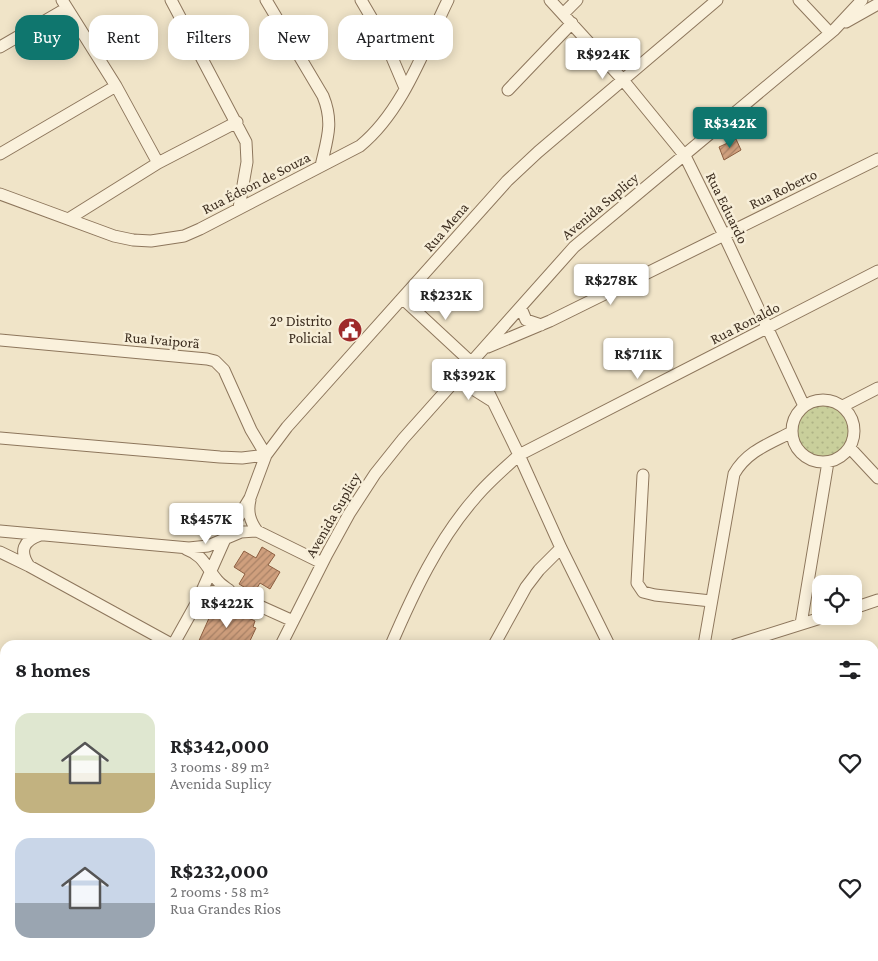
<!DOCTYPE html>
<meta charset="utf-8">
<style>
:root{--surface:#fff;--page:#f2f2f2;--text:#202124;--muted:#757577;--accent:#0f766e}
body{margin:0;font-family:"Crimson Pro",serif;background:var(--page);color:var(--text);height:100vh;display:flex;flex-direction:column;font-size:19px;white-space:nowrap}
*{box-sizing:border-box;margin:0}
p{font-size:16px;color:var(--muted)}
.icon{flex:none;width:28px;height:28px;fill:none;stroke:currentColor;stroke-width:2;stroke-linecap:round;stroke-linejoin:round}
.map{position:relative;flex:1;overflow:hidden}
.panel{position:absolute;left:0px;top:640px;width:879px;height:321px;display:flex;flex-direction:column;background:var(--surface);border-radius:15px 15px 0 0;box-shadow:0 2px 12px #0003}
.panel>*{flex:none}
.top-card{position:absolute;left:15px;top:15px;width:500px;height:45px;display:flex;gap:10px}
.controls{position:absolute;left:812px;top:575px;display:grid;gap:10px}
.controls a{display:grid;place-items:center;width:50px;height:50px;border-radius:10px;background:var(--surface);box-shadow:0 2px 12px #0003;font-size:25px}
.price{position:absolute;translate:-50% -42px;padding:0 11px;border-radius:5px;background:#fff;color:#222;font-size:16px;line-height:32px;filter:drop-shadow(0 1px 2px #0008)}
.price::after{content:'';position:absolute;left:50%;top:30px;width:15px;height:11px;margin-left:-8px;background:inherit;clip-path:polygon(0 0,100% 0,50% 100%)}
.price.current{background:var(--accent);color:#fff}
ul{padding:0;list-style:none}
li{display:flex;align-items:center;gap:15px;height:125px;padding:0 15px}
li span{display:grid;place-items:center;flex:none;width:140px;height:100px;border-radius:15px;color:#555}
li>.icon{margin-inline-start:auto}
span .icon{width:60px;height:60px;fill:#fffc;stroke-width:1}
li b{font-size:21px}
h2{display:flex;justify-content:space-between;align-items:center;height:60px;padding:0 15px;font-size:21px}
.chip{padding:0 18px;border-radius:15px;background:var(--surface);box-shadow:0 2px 12px #0003;font-size:18px;line-height:45px}
.chip.current{background:var(--accent);color:#fff}
.map>svg:first-child{display:block}
.grass{fill:url(#grass-dots)}
.building{fill:url(#building-hatch);stroke:#8d5f41}
.lines{fill:none;stroke-linecap:round;stroke-linejoin:round}
.minor-casing{stroke:#8d765c;stroke-width:13}
.major-casing{stroke:#5b4430;stroke-width:16}
.minor{stroke:#faf1dc;stroke-width:11}
.major{stroke:#f3d9a0;stroke-width:14}
.labels{text-anchor:middle;stroke-width:5;stroke-linejoin:round;paint-order:stroke}
.street-label{font-size:15px;fill:#3d2e20;stroke:#f7eed8}
.poi-label{font-size:15px;fill:#3d2e20;stroke:#f7eed8;text-anchor:end}
</style>
<div class="map">
<svg width="878" height="961" viewBox="0 0 878 961">
<defs>
<pattern id="grass-dots" width="8" height="8" patternUnits="userSpaceOnUse" patternTransform="scale(1.25)"><rect width="8" height="8" fill="#c9cf9b"/><path d="M2 2h.1M6 6h.1" fill="none" stroke="#aeb285" stroke-width="1.8" stroke-linecap="round"/></pattern>
<pattern id="building-hatch" width="6" height="6" patternUnits="userSpaceOnUse" patternTransform="scale(1.25)"><rect width="6" height="6" fill="#cf9f7d"/><path d="M-1 1l2-2M0 6l6-6M5 7l2-2" fill="none" stroke="#a98266"/></pattern>
</defs>
<rect width="100%" height="100%" fill="#f0e4c8"/>
<path class="grass" d="M794 430a29 29 0 1 1 58 0a29 29 0 1 1-58 0Z"/>
<path class="building" d="M736,139L741,150L724,160L719,147Z
M262,547L275,555L268,565L280,572L270,589L260,583L254,593L239,584L245,574L234,567L244,551L256,558Z
M214,607L225,613L228,608L255,621L253,627L256,628L248,645H197Z"/>
<g class="lines">
<defs>
<path id="minor" d="M62,0L116,86L158,163
M171,0L246,142L247,162L239,208
M266,0L323,96C334,123 327,139 321,166
M361,0L385,41L405,88
M550,0L623,80L685,156L724,235L804,406
M799,0L830,33
M564,13L577,0
M846,22L878,4
M0,47L67,8
M508,90L572,23
M0,154L116,86
M0,194L114,236L133,240L151,241L184,236L200,229L360,146C403,111 424,49 448,0
M70,218L158,163L237,122
M403,299L472,363L483,381L519,455L561,548L609,645
M521,308L526,320L541,325
M0,340L207,359L215,361L224,370L251,430L266,455
M488,347L550,321L878,159
M457,379L492,401
M792 431a31 31 0 1 1 62 0a31 31 0 1 1-62 0Z
M843,406L878,388
M0,438L220,457L242,458L266,455
M850,448L878,478
M643,475L637,583L643,592L655,595L711,601
M250,500C247,512 250,521 257,531
M0,531L189,548L208,546L241,532L257,531L322,563
M186,549C203,555 206,567 217,580C220,584 225,587 229,590
M0,552L29,566L173,645
M29,566C19,551 23,541 40,535
M198,600L209,592L224,590L293,621
M854,608L878,600
M801,624L828,462
M173,645L197,602L225,539L250,498L266,455L287,427L507,181L538,152L717,0
M281,645L327,554L349,514L375,474L403,439L574,247L834,30L862,0
M391,645C413,594 438,540 475,498C488,482 504,469 519,455L878,271
M494,645L526,587L539,570L561,548
M704,645L734,474C747,451 769,444 792,432
M735,645L827,616
M874,699L878,698
M874,805L878,801
M0,887L5,877
M874,942L878,937
M309,956L312,961
M425,956L429,961
M581,956L590,961
M760,956L762,961
M133,961L138,956
M638,961L639,956
M854,961L859,956"/>
<path id="major" d="M0,665L5,668
M235,956L238,961"/>
</defs>
<use href="#minor" class="minor-casing"/>
<use href="#major" class="major-casing"/>
<use href="#minor" class="minor"/>
<use href="#major" class="major"/>
</g>
<defs>
<symbol id="civic-disc" viewBox="-11 -11 22 22"><circle r="9.5" fill="#9e2a2b" stroke="#f7eed8"/><path d="M-.6-6.5H3V-4.5H.6V-3L4-1V1h2V6H-6V1h2V-1L-.6-3ZM-1.2 2.5V6h2.4V2.5Z" fill="#fff"/></symbol>
</defs>
<g fill-rule="evenodd">
<use href="#civic-disc" x="336" y="316" width="28" height="28"/>
</g>
<g class="labels">
<g class="street-label">
<text transform="translate(256 183) rotate(-27)" y="5">Rua Édson de Souza</text>
<text transform="translate(783 189) rotate(-26)" y="5">Rua Roberto</text>
<text transform="translate(600 206) rotate(-40)" y="5">Avenida Suplicy</text>
<text transform="translate(727 208) rotate(64)" y="5">Rua Eduardo</text>
<text transform="translate(446 227) rotate(-49)" y="5">Rua Mena</text>
<text transform="translate(745 323) rotate(-27)" y="5">Rua Ronaldo</text>
<text transform="translate(162 340) rotate(5)" y="5">Rua Ivaiporã</text>
<text transform="translate(333 515) rotate(-60)" y="5">Avenida Suplicy</text>
</g>
<g class="poi-label">
<text x="332" y="326">2º Distrito<tspan x="332" dy="17">Policial</tspan></text>
</g>
</g>
</svg>
<div class="controls">
<a><svg class="icon" aria-label="locate" viewBox="0 0 24 24"><circle cx="12" cy="12" r="6"/><path d="M12 2v4M12 18v4M2 12h4M18 12h4"/></svg></a>
</div>
<b class="price" style="left:603px;top:80px">R$924K</b>
<b class="price current" style="left:730px;top:149px">R$342K</b>
<b class="price" style="left:611px;top:306px">R$278K</b>
<b class="price" style="left:446px;top:321px">R$232K</b>
<b class="price" style="left:638px;top:380px">R$711K</b>
<b class="price" style="left:469px;top:401px">R$392K</b>
<b class="price" style="left:206px;top:545px">R$457K</b>
<b class="price" style="left:227px;top:629px">R$422K</b>
<div class="top-card">
<a class="chip current">Buy</a>
<a class="chip">Rent</a>
<a class="chip">Filters</a>
<a class="chip">New</a>
<a class="chip">Apartment</a>
</div>
<section class="panel">
<h2>8 homes<svg class="icon" aria-label="filters" viewBox="0 0 24 24"><path d="M4 7h16M4 17h16"/><circle cx="9" cy="7" r="2"/><circle cx="15" cy="17" r="2"/></svg></h2>
<ul>
<li><span style="background:linear-gradient(#dfe7d0 60%,#c2b280 0)"><svg class="icon" aria-label="home" viewBox="0 0 24 24"><path d="M3 11l9-7 9 7M6 9v11h12V9"/></svg></span><div><b>R$342,000</b><p>3 rooms · 89 m²</p><p>Avenida Suplicy</p></div><svg class="icon" aria-label="heart" viewBox="0 0 24 24"><path d="M12 20l-8-8c-3-5 5-10 8-4 3-6 11-1 8 4z"/></svg></li>
<li><span style="background:linear-gradient(#c9d6e8 65%,#9aa5b1 0)"><svg class="icon" aria-label="home" viewBox="0 0 24 24"><path d="M3 11l9-7 9 7M6 9v11h12V9"/></svg></span><div><b>R$232,000</b><p>2 rooms · 58 m²</p><p>Rua Grandes Rios</p></div><svg class="icon" aria-label="heart" viewBox="0 0 24 24"><path d="M12 20l-8-8c-3-5 5-10 8-4 3-6 11-1 8 4z"/></svg></li>
</ul>
</section>
</div>
